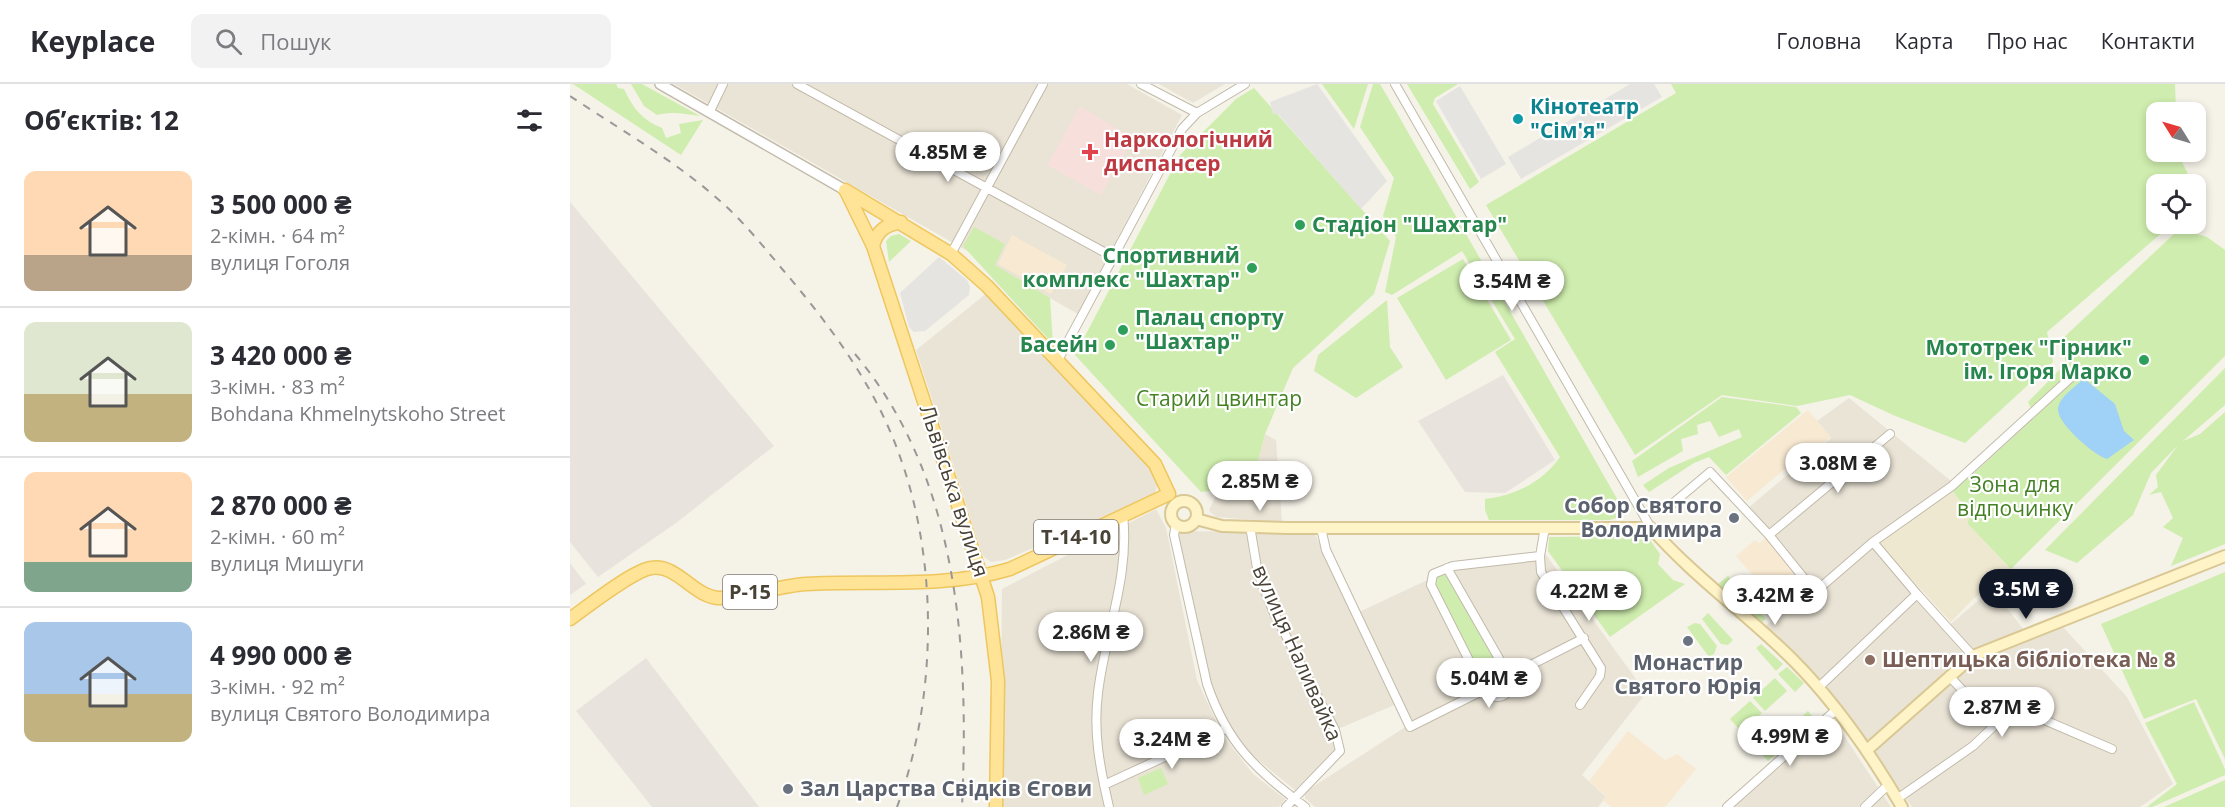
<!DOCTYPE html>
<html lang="uk">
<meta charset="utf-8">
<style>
:root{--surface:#fff;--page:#f2f2f3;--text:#2b2b33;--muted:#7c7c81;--line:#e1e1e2;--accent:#111827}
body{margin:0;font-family:"Open Sans",sans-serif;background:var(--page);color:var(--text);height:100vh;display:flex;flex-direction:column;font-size:22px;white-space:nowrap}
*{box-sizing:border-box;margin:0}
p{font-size:20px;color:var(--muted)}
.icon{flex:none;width:33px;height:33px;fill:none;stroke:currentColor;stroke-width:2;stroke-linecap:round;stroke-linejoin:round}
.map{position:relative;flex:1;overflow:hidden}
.details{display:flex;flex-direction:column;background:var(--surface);width:570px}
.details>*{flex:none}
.needle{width:39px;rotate:307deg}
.buttons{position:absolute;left:1576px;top:18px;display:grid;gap:12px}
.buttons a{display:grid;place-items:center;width:60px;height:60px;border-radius:12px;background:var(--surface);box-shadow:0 3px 9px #0003;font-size:30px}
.price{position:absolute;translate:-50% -51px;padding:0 14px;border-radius:21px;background:#fff;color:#222;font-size:20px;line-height:39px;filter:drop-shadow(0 2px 3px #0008)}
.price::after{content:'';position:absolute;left:50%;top:36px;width:18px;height:14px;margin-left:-9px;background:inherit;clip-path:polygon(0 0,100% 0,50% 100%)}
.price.on{background:var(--accent);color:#fff}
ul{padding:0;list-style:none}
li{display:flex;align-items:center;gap:18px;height:150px;padding:0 24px}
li+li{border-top:2px solid var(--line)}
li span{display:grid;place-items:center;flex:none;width:168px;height:120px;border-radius:12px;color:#555}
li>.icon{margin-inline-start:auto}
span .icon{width:72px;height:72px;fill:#fffc;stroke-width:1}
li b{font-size:26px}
h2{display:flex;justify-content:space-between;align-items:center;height:72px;padding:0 24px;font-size:26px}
header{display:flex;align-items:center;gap:36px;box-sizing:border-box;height:84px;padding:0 30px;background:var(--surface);border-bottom:2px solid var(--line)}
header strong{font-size:28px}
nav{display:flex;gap:33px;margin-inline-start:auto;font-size:21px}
.search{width:420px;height:54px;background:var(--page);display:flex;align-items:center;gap:15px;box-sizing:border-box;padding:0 21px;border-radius:12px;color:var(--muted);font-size:22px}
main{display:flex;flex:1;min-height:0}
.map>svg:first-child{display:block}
.residential{fill:#eae4d6}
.commercial{fill:#f8e9d2}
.industrial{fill:#e8e3dd}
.education{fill:#efe8d1}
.medical{fill:#f7dfdb}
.green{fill:#cfedae}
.parking{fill:#e6e4e0}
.water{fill:#a0d1f6}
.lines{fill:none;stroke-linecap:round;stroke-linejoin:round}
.minor-casing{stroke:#c2baaa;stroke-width:10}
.tertiary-casing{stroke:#c2baaa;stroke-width:12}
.secondary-casing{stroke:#d9c894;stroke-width:14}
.primary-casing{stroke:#eec65e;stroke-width:15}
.minor{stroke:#fff;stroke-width:8}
.tertiary{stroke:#fff;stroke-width:9}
.secondary{stroke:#fff3c8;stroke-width:10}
.primary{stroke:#ffe497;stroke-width:12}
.rail{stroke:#989898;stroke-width:2;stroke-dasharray:8 8;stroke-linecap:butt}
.culture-dot{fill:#0f9aa8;stroke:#fff;stroke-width:2}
.health-dot{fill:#e0444e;stroke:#fff;stroke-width:2}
.leisure-dot{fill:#2e9e5b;stroke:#fff;stroke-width:2}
.worship-dot{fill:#6b7280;stroke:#fff;stroke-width:2}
.education-dot{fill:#8d6e63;stroke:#fff;stroke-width:2}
.labels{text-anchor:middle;stroke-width:4.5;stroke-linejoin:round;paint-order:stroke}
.shield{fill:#fff;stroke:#807b72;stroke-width:1.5}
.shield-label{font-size:20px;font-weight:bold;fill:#494236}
.culture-label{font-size:21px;font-weight:bold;fill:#0d838f;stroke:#fff;text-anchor:start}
.health-label{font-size:21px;font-weight:bold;fill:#be3a42;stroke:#fff;text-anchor:start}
.leisure-label{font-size:21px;font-weight:bold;fill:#27864d;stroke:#fff;text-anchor:end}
.park-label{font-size:21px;fill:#448123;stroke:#fff}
.street-label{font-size:21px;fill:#494236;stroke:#fff}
.worship-label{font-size:21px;font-weight:bold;fill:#5b616d;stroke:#fff;text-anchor:end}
.education-label{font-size:21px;font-weight:bold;fill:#785e54;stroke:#fff;text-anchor:start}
</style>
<header>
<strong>Keyplace</strong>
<div class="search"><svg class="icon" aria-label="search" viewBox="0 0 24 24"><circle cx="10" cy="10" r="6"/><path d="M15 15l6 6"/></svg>Пошук</div>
<nav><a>Головна</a><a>Карта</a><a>Про нас</a><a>Контакти</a></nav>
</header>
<main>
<section class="details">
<h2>Об’єктів: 12<svg class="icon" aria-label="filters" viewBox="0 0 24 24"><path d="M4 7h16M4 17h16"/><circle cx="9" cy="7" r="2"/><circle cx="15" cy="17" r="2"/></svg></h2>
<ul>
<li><span style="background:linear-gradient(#ffd9b3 70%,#b9a48a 0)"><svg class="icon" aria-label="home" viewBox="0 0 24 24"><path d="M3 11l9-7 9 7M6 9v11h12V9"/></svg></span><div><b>3 500 000 ₴</b><p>2-кімн. · 64 m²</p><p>вулиця Гоголя</p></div></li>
<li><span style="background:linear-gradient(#dfe7d0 60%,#c2b280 0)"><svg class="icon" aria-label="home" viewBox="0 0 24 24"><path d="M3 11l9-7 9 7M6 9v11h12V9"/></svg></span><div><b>3 420 000 ₴</b><p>3-кімн. · 83 m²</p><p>Bohdana Khmelnytskoho Street</p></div></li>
<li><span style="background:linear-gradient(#ffd9b3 75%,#7fa58c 0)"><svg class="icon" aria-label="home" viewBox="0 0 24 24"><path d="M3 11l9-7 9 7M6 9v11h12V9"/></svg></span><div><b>2 870 000 ₴</b><p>2-кімн. · 60 m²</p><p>вулиця Мишуги</p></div></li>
<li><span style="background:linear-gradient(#a9c7e8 60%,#c2b280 0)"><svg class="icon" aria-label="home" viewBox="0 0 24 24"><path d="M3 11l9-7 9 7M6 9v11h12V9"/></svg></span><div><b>4 990 000 ₴</b><p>3-кімн. · 92 m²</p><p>вулиця Святого Володимира</p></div></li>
</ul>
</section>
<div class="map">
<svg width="1655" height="723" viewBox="0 0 1655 723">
<rect width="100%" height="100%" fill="#f5f2e8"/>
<path class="residential" d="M104,0H557L612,31L508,230Z
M589,0H655L623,19Z
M417,209L585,388L587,402L584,413L435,476L421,478L413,472L346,266Z
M1279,314L1381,397L1300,458L1376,544L1422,505L1454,546L1405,565L1298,660L1258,605L1234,580L1192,545L1244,500L1178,424L1261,354L1247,337Z
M695,350L706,356L712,438L647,433L642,430L639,426L649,406L681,403Z
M586,425L596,444L627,596L652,650L683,690L715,715L709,723H430L432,505Z
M606,447L678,448L679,470L684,491L728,587L767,663L725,706L677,667L657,637L643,607Z
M744,448L824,621L768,645L707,528L687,468L685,449Z
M974,468L1076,609L1012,691L1036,713L1028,723H745L735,714V708L843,638L789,528L896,478Z
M1493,543L1557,613L1603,700L1570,723H1342L1303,667L1402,579Z
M1263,635L1321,723H1162Z"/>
<path class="commercial" d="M442,151L497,181L481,210L428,180Z
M1238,326L1261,353L1232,376L1229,373L1177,417L1156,393Z
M1196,454L1237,501L1214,521L1198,503L1195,505L1166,472L1185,456L1189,459Z
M1058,647L1095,676L1107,670L1126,685L1095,723H1041L1033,716L1036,712L1019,697Z"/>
<path class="industrial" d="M0,118L204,362L106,439L28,493L0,458Z
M933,291L985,376L935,409L895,408L848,337Z
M0,479L16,500L0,511Z
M76,574L108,616L189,723H82L6,627Z"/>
<path class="education" d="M1382,406L1401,431L1397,439L1441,485L1402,516L1381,538L1308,459Z"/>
<path class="medical" d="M510,22L563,55L531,111L477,81Z"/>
<path class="green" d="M3,0H46L48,4L54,5C62,23 73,37 92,44L96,54L111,49L109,40L133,36L111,71Z
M61,0H72L130,32C114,30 103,27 87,31L74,22Z
M752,0H798L784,45Z
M803,0H810L827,29L1054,427L1049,433L1040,436H919L915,426V415C945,412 974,397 990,373L925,268L945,255L892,167L822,211L815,208L826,153L813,132L824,94L790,43Z
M837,0H888L865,14L863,20L909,98L900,105Z
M1101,0H1605L1606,28H1587V68H1607L1623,100H1587V140H1602L1477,248L1483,278L1395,359L1323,331L1280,311L1227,322L1152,311L1065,371L916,121L1106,9Z
M684,4L820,157L804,210L723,284L695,350L681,403L631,408L505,271L610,71L666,15Z
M404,143L435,160L425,181L480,214L483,260L393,162Z
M1620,148L1637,153L1655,166V272L1441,485L1397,439L1401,431L1382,406L1391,399L1398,388L1402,391L1465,333L1458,318L1496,279L1491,256L1605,149Z
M329,150L341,157L319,178L316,157L321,152Z
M893,175L941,256L876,296L827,214Z
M817,216L820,263L833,283L786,314L744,287L748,271Z
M1655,284V321L1613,357L1630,350L1655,328V460L1601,482L1613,454L1593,443L1603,434L1591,408L1579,411L1588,403L1586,391L1608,361L1581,389L1563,431L1507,479L1475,466Z
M1152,313L1226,323L1231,329L1156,391L1139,373L1124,379L1079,408L1073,401L1099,384L1172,353L1169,345L1149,353L1140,337L1127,341L1128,350L1111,355L1113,367L1068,393L1062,377Z
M1064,452L1080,456L1090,470L1088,480L1103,496L1115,500L1040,553L978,467L979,453Z
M1655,488V675L1626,615L1574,635L1531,540Z
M872,490L878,493L928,578L927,581L912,590L908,589L864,501V495Z
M1158,492L1196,535L1192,538L1148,500Z
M1138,529L1163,556L1158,561L1151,560L1132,535Z
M1125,539L1130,540L1147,562L1144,570L1139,573L1117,543Z
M1191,560L1213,580L1206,587L1186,564Z
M1217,583L1234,599L1225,608L1208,590Z
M917 599a10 10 0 1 1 20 0a10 10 0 1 1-20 0Z
M1205,594L1217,607L1195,627L1183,614Z
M1180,617L1192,629L1171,647L1160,635Z
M1624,618L1655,685V691L1582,723H1577L1607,700L1575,639Z
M1238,627L1245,636L1222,657L1215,648Z
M1211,651L1219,659L1198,677L1191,669Z
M591,684L598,700L574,711L568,694Z
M1655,696V723H1594Z"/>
<path class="parking" d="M747,0L817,97L791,125L708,30H703L700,18Z
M1060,0H1084L1092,13L951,95L938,73Z
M890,2L936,80L911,95L866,17Z
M369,173L397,196L400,203L399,211L355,247L344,248L339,243L330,209Z"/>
<path class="water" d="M1511,297H1517L1545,320L1554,347L1564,356L1537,375C1525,372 1488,340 1488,326C1488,314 1503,305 1511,297Z"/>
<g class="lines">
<defs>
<path id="minor" d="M227,0L543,173
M571,0L627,29
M825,0L1081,444
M140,27L153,0
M381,170L473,0
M487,278L612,45L627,29L675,0
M1095,426L1140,388L1199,451L1245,508L1303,458L1347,510
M606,440L604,451L637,600C658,661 685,684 735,723
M680,442L688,490L704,529L765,646L770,667L716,723
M975,443L970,472L971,488L1031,584L1030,592L1010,621
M751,444L756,466L840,643L914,606L861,501L863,490L883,482L970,472
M1199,451L1320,350
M1303,458L1382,402L1508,287
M877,484L939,592L1014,554
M913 599a14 14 0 1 1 28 0a14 14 0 1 1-28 0Z
M1379,592L1412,627L1436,620L1444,623
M1249,603L1347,510L1403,572
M534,701L655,645
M1327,715L1403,662L1444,623L1542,665
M539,723C530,684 523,649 528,609C535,549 560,493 553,431
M1157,723L1267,625
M1295,723L1318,701"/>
<path id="tertiary" d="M90,0L275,106"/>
<path id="secondary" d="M601 430a13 13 0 1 1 26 0a13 13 0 1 1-26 0Z
M626,435L652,442L717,444H1081C1124,493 1177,530 1223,576C1266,619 1301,670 1332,723
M1297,666L1403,572L1655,472"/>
<path id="primary" d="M276,107L303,162L418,513L428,597L426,723
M303,162C307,146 316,141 331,138
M0,535C17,523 62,487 81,484C107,479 124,514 150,514C179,513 207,502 236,500C304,496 373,505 440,485L599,410L585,380L417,202L381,170L275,106"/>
</defs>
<use href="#minor" class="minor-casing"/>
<use href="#tertiary" class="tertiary-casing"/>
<use href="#secondary" class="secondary-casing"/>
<use href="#primary" class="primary-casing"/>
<use href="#minor" class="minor"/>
<use href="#tertiary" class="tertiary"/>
<use href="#secondary" class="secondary"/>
<use href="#primary" class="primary"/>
<path class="rail" d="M0,12C49,45 104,76 149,116C173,137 193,162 213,186C260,241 305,302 329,370C369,478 367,615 327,723
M285,270C390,395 399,567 392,723"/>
</g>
<circle class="culture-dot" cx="948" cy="35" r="6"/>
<path class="health-dot" d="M517 59h6v6h6v6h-6v6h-6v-6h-6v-6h6z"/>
<g class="leisure-dot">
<circle cx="730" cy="141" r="6"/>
<circle cx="682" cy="184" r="6"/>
<circle cx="553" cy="246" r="6"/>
<circle cx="540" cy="261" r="6"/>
<circle cx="1574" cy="276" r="6"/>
</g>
<g class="worship-dot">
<circle cx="1164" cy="434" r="6"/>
<circle cx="1118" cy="557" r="6"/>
<circle cx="218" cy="705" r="6"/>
</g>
<circle class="education-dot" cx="1300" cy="576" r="6"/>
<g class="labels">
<g class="shield">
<rect x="464" y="436" width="84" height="34" rx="4.5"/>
<rect x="153" y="491" width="54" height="34" rx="4.5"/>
</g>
<g class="shield-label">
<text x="506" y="460">Т-14-10</text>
<text x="180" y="515">Р-15</text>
</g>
<g class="culture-label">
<text x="960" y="30">Кінотеатр<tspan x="960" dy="24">"Сім'я"</tspan></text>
</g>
<g class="health-label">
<text x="534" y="63">Наркологічний<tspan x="534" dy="24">диспансер</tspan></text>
</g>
<g class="leisure-label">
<text x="742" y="148" text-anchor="start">Стадіон "Шахтар"</text>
<text x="670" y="179">Спортивний<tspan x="670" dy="24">комплекс "Шахтар"</tspan></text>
<text x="565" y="241" text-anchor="start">Палац спорту<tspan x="565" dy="24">"Шахтар"</tspan></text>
<text x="528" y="268">Басейн</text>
<text x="1562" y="271">Мототрек "Гірник"<tspan x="1562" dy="24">ім. Ігоря Марко</tspan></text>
</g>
<g class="park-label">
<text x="649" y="322">Старий цвинтар</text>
<text x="1445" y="408">Зона для<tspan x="1445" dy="24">відпочинку</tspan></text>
</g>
<g class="street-label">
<text transform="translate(384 407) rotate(72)" y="7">Львівська вулиця</text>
<text transform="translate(727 569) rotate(66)" y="7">вулиця Наливайка</text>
</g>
<g class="worship-label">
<text x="1152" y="429">Собор Святого<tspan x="1152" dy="24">Володимира</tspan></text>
<text x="1118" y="586" text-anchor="middle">Монастир<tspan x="1118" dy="24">Святого Юрія</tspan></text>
<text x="230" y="712" text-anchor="start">Зал Царства Свідків Єгови</text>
</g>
<g class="education-label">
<text x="1312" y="583">Шептицька бібліотека № 8</text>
</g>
</g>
</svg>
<div class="buttons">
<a><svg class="needle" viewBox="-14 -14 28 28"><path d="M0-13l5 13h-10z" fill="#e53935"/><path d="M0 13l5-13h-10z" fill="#7c7c81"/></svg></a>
<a><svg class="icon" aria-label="locate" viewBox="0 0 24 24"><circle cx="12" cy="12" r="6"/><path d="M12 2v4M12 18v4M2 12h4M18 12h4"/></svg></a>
</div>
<b class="price" style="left:378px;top:99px">4.85M ₴</b>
<b class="price" style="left:942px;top:228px">3.54M ₴</b>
<b class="price" style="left:1268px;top:410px">3.08M ₴</b>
<b class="price" style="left:690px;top:428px">2.85M ₴</b>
<b class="price on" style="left:1456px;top:536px">3.5M ₴</b>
<b class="price" style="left:1019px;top:538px">4.22M ₴</b>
<b class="price" style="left:1205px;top:542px">3.42M ₴</b>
<b class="price" style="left:521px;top:579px">2.86M ₴</b>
<b class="price" style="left:919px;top:625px">5.04M ₴</b>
<b class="price" style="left:1432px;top:654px">2.87M ₴</b>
<b class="price" style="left:1220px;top:683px">4.99M ₴</b>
<b class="price" style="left:602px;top:686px">3.24M ₴</b>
</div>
</main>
